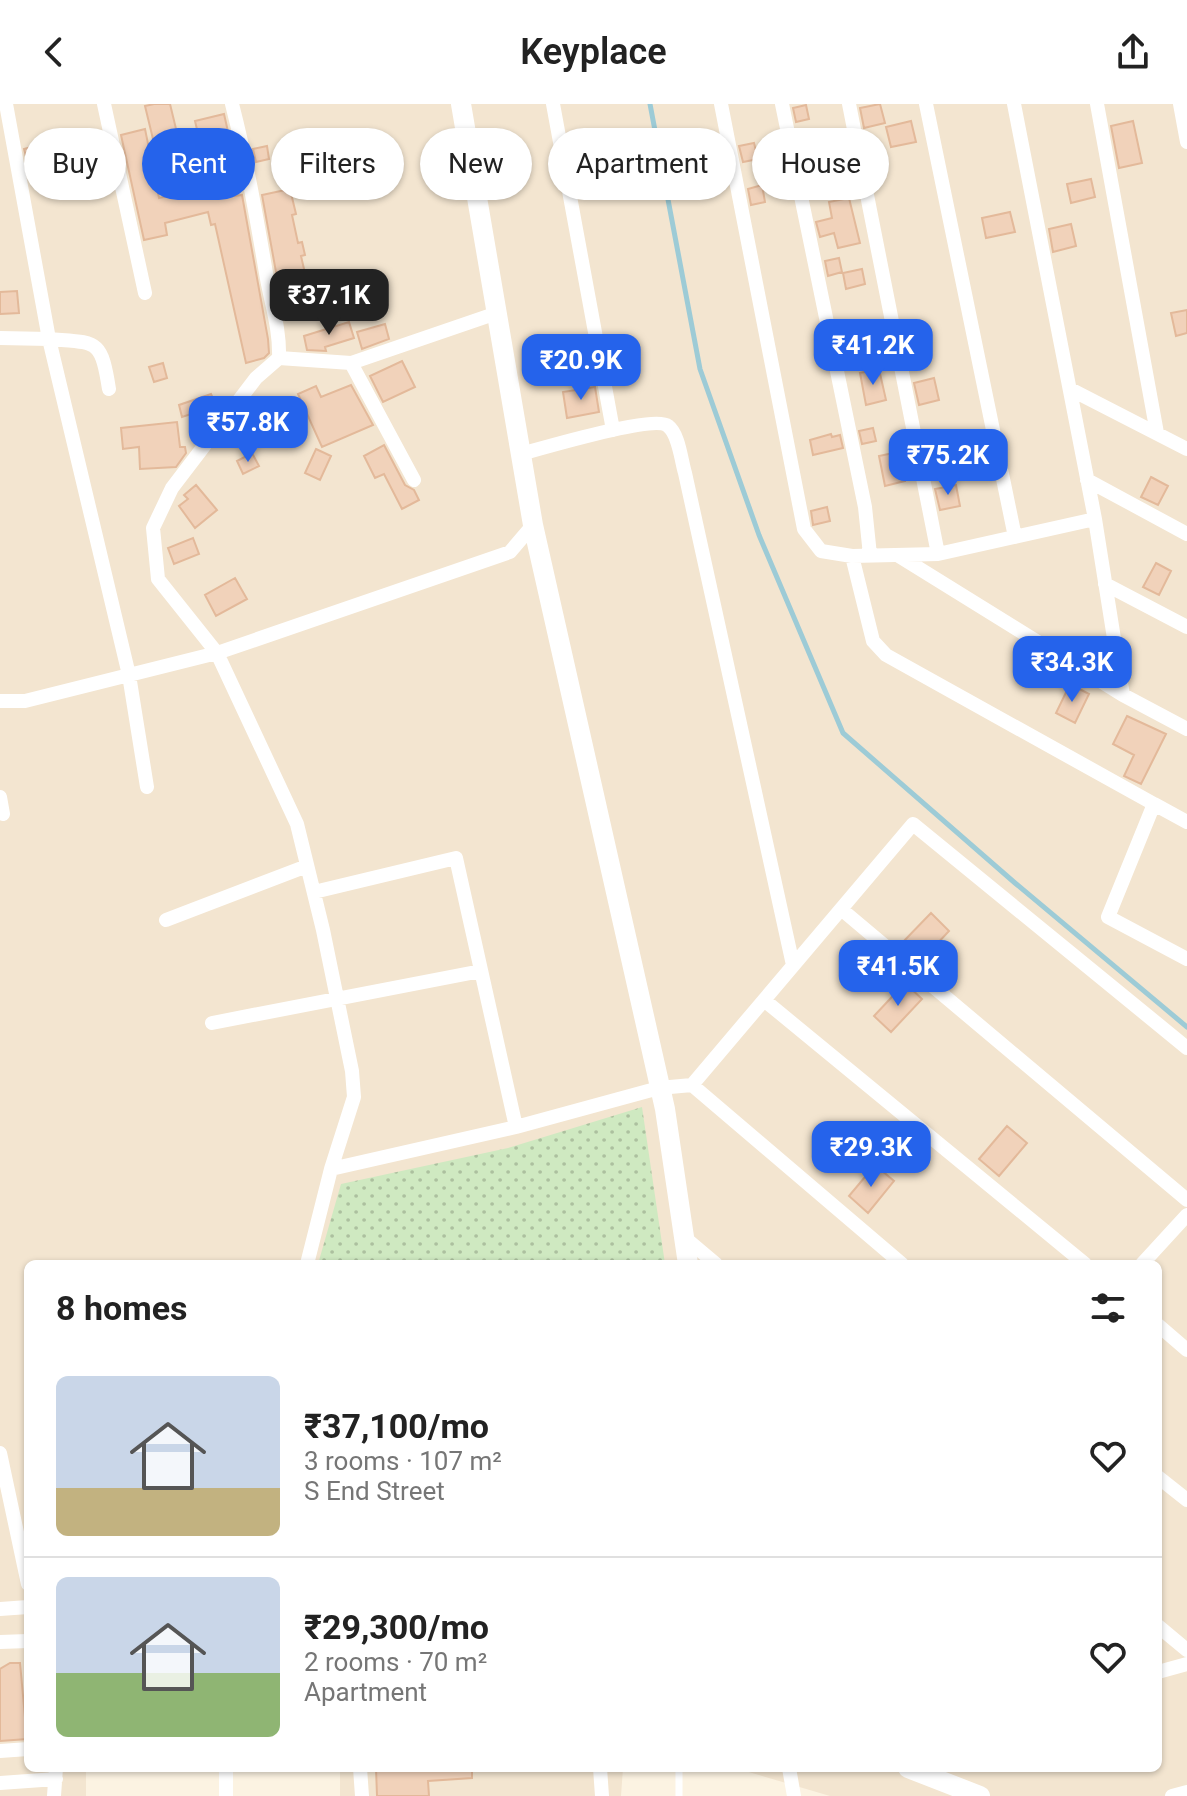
<!DOCTYPE html>
<meta charset="utf-8">
<style>
:root{--surface:#fff;--page:#f6f6f6;--text:#222;--muted:#767676;--line:#e0e0e0;--accent:#2563eb}
body{margin:0;font-family:Roboto,sans-serif;background:var(--page);color:var(--text);height:100vh;display:flex;flex-direction:column;font-size:30px;white-space:nowrap}
*{box-sizing:border-box;margin:0}
p{font-size:26px;color:var(--muted)}
.icon{flex:none;width:44px;height:44px;fill:none;stroke:currentColor;stroke-width:2;stroke-linecap:round;stroke-linejoin:round}
.map{position:relative;flex:1;overflow:hidden}
.drawer{position:absolute;left:24px;top:1156px;width:1138px;height:512px;display:flex;flex-direction:column;background:var(--surface);border-radius:12px;box-shadow:0 2px 6px #0004}
.drawer>*{flex:none}
.banner{position:absolute;left:24px;top:24px;width:1140px;height:72px;display:flex;gap:16px}
.price{position:absolute;translate:-50% -68px;padding:0 18px;border-radius:16px;background:var(--accent);color:#fff;font-size:26px;line-height:52px;filter:drop-shadow(0 2px 4px #0008)}
.price::after{content:'';position:absolute;left:50%;top:48px;width:24px;height:18px;margin-left:-12px;background:inherit;clip-path:polygon(0 0,100% 0,50% 100%)}
.price.selected{background:#222;color:#fff}
ul{padding:0;list-style:none}
li{display:flex;align-items:center;gap:24px;height:200px;padding:0 32px}
li+li{border-top:2px solid var(--line)}
li span{display:grid;place-items:center;flex:none;width:224px;height:160px;border-radius:12px;color:#555}
li>.icon{margin-inline-start:auto}
span .icon{width:96px;height:96px;fill:#fffc;stroke-width:1}
li b{font-size:34px}
h2{display:flex;justify-content:space-between;align-items:center;height:96px;padding:0 32px;font-size:34px}
.chip{padding:0 28px;border-radius:36px;background:var(--surface);box-shadow:0 2px 6px #0004;font-size:28px;line-height:72px}
.chip.selected{background:var(--accent);color:#fff}
header{display:flex;justify-content:space-between;align-items:center;height:104px;padding:0 32px;background:var(--surface);font-size:36px;font-weight:600}
.map>svg:first-child{display:block}
.residential{fill:#f3e5d0}
.grass{fill:url(#grass-dots)}
.lines{fill:none;stroke-linecap:round;stroke-linejoin:round}
.stream{stroke:#9dcbd6;stroke-width:5}
.building{fill:#f1d2ba;stroke:#e3b99a;stroke-width:2}
.lane{stroke:#fff;stroke-width:7}
.street{stroke:#fff;stroke-width:14}
.secondary{stroke:#fff;stroke-width:20}
</style>
<header><svg class="icon" aria-label="back" viewBox="0 0 24 24"><path d="M15 5l-7 7 7 7"/></svg>Keyplace<svg class="icon" aria-label="share" viewBox="0 0 24 24"><path d="M12 15V3M7 8l5-5 5 5M5 13v7h14v-7"/></svg></header>
<div class="map">
<svg width="1187" height="1692" viewBox="0 0 1187 1692">
<defs>
<pattern id="grass-dots" width="8" height="8" patternUnits="userSpaceOnUse" patternTransform="scale(2)"><rect width="8" height="8" fill="#cfe9c1"/><path d="M2 2h.1M6 6h.1" fill="none" stroke="#acc09f" stroke-width="1.8" stroke-linecap="round"/></pattern>
</defs>
<rect width="100%" height="100%" fill="#fcf3e2"/>
<path class="residential" d="M0,0H1187V1692H830L735,1664H1158V1160H28V1664H86V1692H0Z
M340,1664H623L621,1692H340Z"/>
<path class="grass" d="M642,1003L665,1160H318L341,1080L508,1044Z"/>
<g class="lines">
<path class="stream" d="M650,0L700,265L759,431L843,629L1015,779L1187,923"/>
</g>
<path class="building" d="M154,0H170L177,29L153,35L145,2Z
M880,0L885,19L864,24L860,4Z
M806,1L809,15L796,18L793,4Z
M224,10L236,63L228,65L235,92L242,91L268,235L269,249L264,254L246,259L215,120L211,121L208,108L165,119L167,131L144,136L121,31L145,25L159,94L207,83L205,73L208,72L195,17Z
M911,17L916,38L891,43L886,23Z
M1133,17L1142,59L1119,64L1111,22Z
M59,36L65,59L30,68L24,45Z
M754,39L758,55L743,58L739,42Z
M267,42L269,55L256,58L253,45Z
M1091,75L1095,93L1071,99L1067,80Z
M762,81L765,98L751,101L748,85Z
M290,85L296,110L292,111L298,139L302,138L305,151L301,152L310,191L355,171L362,187L299,215L291,188L280,190L262,91Z
M849,94L860,139L838,144L834,129L820,133L816,118L832,114L829,98Z
M1010,108L1015,128L986,134L982,114Z
M1071,120L1076,142L1053,148L1049,125Z
M839,154L842,168L828,172L825,157Z
M862,165L865,180L846,185L843,169Z
M17,187L19,209L0,210V188Z
M1187,206V229L1176,232L1171,209Z
M349,218L354,234L325,243L326,247L307,246L304,232Z
M385,220L389,235L362,245L357,228Z
M402,257L415,283L383,298L370,272Z
M163,259L167,274L154,278L149,263Z
M879,265L886,296L866,301L860,269Z
M934,274L939,296L919,301L914,279Z
M351,281L373,321L322,343L298,290L316,282L321,293Z
M595,283L599,308L567,314L563,288Z
M211,290L216,302L182,313L179,301Z
M276,294L286,303L258,334L248,325Z
M177,318L180,343H185L186,349L176,363L140,365L139,343L123,345L121,324Z
M873,324L876,337L862,340L859,327Z
M831,330L832,333L840,331L843,344L813,351L810,336Z
M384,341L405,381L414,386L419,396L402,405L384,370L375,374L364,352Z
M316,345L331,352L320,376L305,369Z
M898,348L905,377L885,382L879,352Z
M252,349L259,362L243,370L237,357Z
M1151,373L1168,382L1158,401L1141,393Z
M196,381L217,406L195,424L179,402L188,395L184,391Z
M956,381L960,402L940,406L935,385Z
M827,403L830,417L813,421L811,407Z
M193,434L199,450L174,460L168,444Z
M1156,459L1171,467L1159,491L1143,483Z
M235,474L247,495L216,512L205,491Z
M1070,580L1089,590L1075,619L1056,609Z
M1127,612L1166,630L1141,680L1124,672L1134,651L1113,640Z
M931,809L949,827L920,858L901,840Z
M905,879L922,895L891,928L874,912Z
M1007,1022L1027,1039L999,1072L979,1055Z
M875,1061L894,1077L868,1109L849,1092Z
M10,1559H20L27,1635L0,1637V1565Z
M376,1664H472V1674L428,1677L429,1692H377Z"/>
<g class="lines">
<path class="lane" d="M679,1664V1692"/>
<path class="street" d="M6,0L49,235C97,239 101,234 109,285
M104,0L145,189
M232,0C247,58 257,116 267,175C272,202 280,226 279,254L256,274L172,384L153,424L158,475L217,549L297,720L323,826L352,967L354,993L331,1065L307,1160
M553,0L613,326
M721,0L804,425L821,447L852,452L938,450L1095,415
M782,0L865,403L870,451
M849,0L938,450
M926,0L1015,433
M1014,0L1095,415L1123,591
M1097,0L1157,329
M1180,0L1187,38
M0,234L49,235L129,571L147,683
M279,254L351,259L497,209
M351,259L414,376
M1070,285L1187,345
M521,350C543,344 654,311 668,322C679,330 681,356 685,369L793,861
M1087,376L1187,430
M852,452L873,537L886,551L1154,700
M899,452L1123,591L1187,625
M1105,480L1187,523
M0,597H25L217,549L510,448L533,421
M0,693L3,710
M1187,718L1154,700L1108,813L1187,855
M314,788L456,754L516,1023
M841,805L1187,1096
M166,816L307,762
M764,896L1085,1160
M212,919L481,867
M692,981L902,1160
M331,1065L516,1023L659,984L692,981L913,720L1187,944
M684,1133L716,1160
M1142,1160L1187,1111
M1158,1221L1187,1246
M0,1349L28,1480
M1158,1373L1187,1396
M0,1505L28,1503
M1158,1522L1187,1546
M0,1538L28,1537
M1158,1568L1187,1560
M0,1647L28,1645
M360,1664L362,1692
M600,1664L602,1692
M789,1664L794,1692
M0,1679L56,1675
M54,1692L56,1664
M226,1692V1664
M1172,1692L1187,1688"/>
<path class="secondary" d="M461,0L533,421L665,1005L688,1160
M908,1664L980,1692"/>
</g>
</svg>
<b class="price selected" style="left:329px;top:233px">₹37.1K</b>
<b class="price" style="left:873px;top:283px">₹41.2K</b>
<b class="price" style="left:581px;top:298px">₹20.9K</b>
<b class="price" style="left:248px;top:360px">₹57.8K</b>
<b class="price" style="left:948px;top:393px">₹75.2K</b>
<b class="price" style="left:1072px;top:600px">₹34.3K</b>
<b class="price" style="left:898px;top:904px">₹41.5K</b>
<b class="price" style="left:871px;top:1085px">₹29.3K</b>
<div class="banner">
<a class="chip">Buy</a>
<a class="chip selected">Rent</a>
<a class="chip">Filters</a>
<a class="chip">New</a>
<a class="chip">Apartment</a>
<a class="chip">House</a>
</div>
<section class="drawer">
<h2>8 homes<svg class="icon" aria-label="filters" viewBox="0 0 24 24"><path d="M4 7h16M4 17h16"/><circle cx="9" cy="7" r="2"/><circle cx="15" cy="17" r="2"/></svg></h2>
<ul>
<li><span style="background:linear-gradient(#c9d6e8 70%,#c2b280 0)"><svg class="icon" aria-label="home" viewBox="0 0 24 24"><path d="M3 11l9-7 9 7M6 9v11h12V9"/></svg></span><div><b>₹37,100/mo</b><p>3 rooms · 107 m²</p><p>S End Street</p></div><svg class="icon" aria-label="heart" viewBox="0 0 24 24"><path d="M12 20l-8-8c-3-5 5-10 8-4 3-6 11-1 8 4z"/></svg></li>
<li><span style="background:linear-gradient(#c9d6e8 60%,#8fb573 0)"><svg class="icon" aria-label="home" viewBox="0 0 24 24"><path d="M3 11l9-7 9 7M6 9v11h12V9"/></svg></span><div><b>₹29,300/mo</b><p>2 rooms · 70 m²</p><p>Apartment</p></div><svg class="icon" aria-label="heart" viewBox="0 0 24 24"><path d="M12 20l-8-8c-3-5 5-10 8-4 3-6 11-1 8 4z"/></svg></li>
</ul>
</section>
</div>
